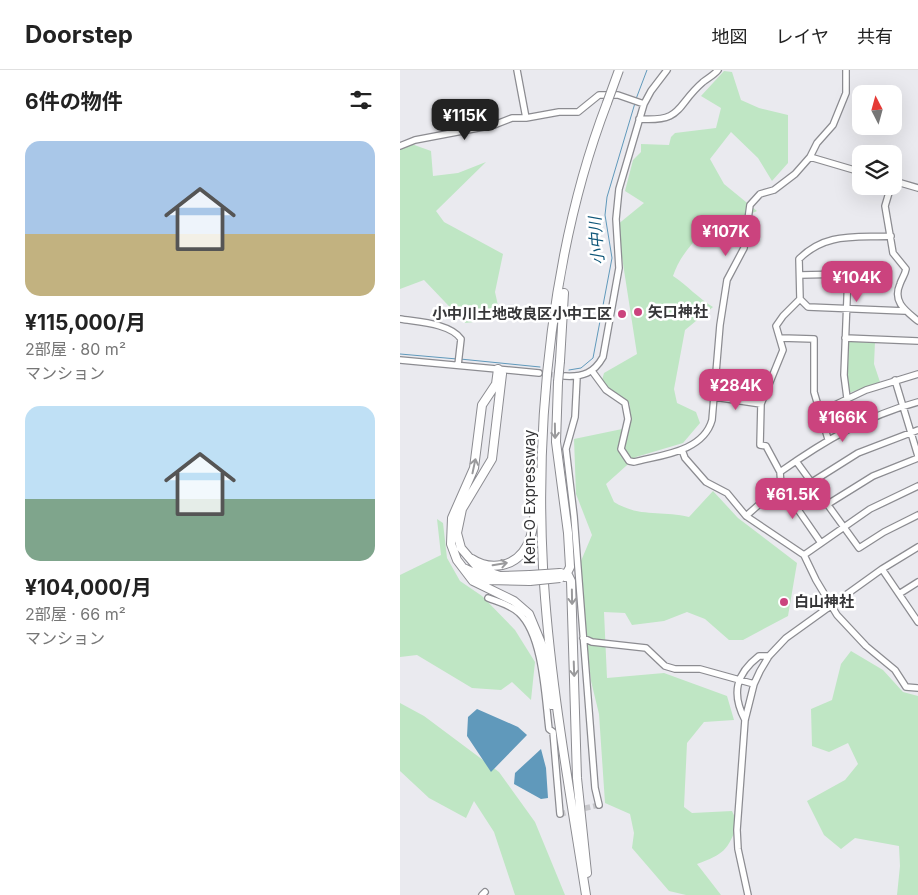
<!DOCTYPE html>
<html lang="ja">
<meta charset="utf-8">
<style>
:root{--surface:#fff;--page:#f2f2f2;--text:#222;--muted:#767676;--line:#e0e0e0;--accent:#cb437e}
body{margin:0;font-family:Inter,"Noto Sans JP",sans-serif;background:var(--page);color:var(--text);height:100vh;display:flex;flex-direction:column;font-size:19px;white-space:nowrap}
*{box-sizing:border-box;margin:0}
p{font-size:16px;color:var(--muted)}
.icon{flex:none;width:28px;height:28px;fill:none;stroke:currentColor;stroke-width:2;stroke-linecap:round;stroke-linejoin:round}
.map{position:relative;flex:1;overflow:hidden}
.sheet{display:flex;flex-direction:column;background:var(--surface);width:400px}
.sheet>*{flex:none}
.needle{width:32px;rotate:354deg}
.controls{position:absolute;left:452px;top:15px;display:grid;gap:10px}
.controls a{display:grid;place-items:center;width:50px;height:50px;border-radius:10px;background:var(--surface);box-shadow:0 5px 20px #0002;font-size:25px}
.price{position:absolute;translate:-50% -42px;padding:0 11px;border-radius:10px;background:var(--accent);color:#fff;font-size:16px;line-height:32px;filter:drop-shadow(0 1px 2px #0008)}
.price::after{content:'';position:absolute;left:50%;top:30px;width:15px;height:11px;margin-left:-8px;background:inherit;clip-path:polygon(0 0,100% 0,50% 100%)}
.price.active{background:#222;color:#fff}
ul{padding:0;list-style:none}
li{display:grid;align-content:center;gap:10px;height:265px;padding:0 25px}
li span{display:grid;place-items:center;height:155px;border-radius:15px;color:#555}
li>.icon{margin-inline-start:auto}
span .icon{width:90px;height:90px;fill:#fffc;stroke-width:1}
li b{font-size:21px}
h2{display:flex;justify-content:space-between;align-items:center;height:60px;padding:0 25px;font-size:21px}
header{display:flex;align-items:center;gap:30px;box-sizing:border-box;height:70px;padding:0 25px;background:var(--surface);border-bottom:1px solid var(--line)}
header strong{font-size:24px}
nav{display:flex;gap:28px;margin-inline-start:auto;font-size:18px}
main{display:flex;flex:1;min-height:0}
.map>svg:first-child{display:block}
.green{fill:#bfe6c4}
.water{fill:#6099bb}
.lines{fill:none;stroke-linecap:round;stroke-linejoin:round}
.stream{stroke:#6099bb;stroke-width:1}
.minor-tunnel{stroke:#c6c6ca;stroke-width:5.5;stroke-dasharray:5.5 3;stroke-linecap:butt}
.minor-casing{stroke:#8c8c91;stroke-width:8}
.highway-casing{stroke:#8c8c91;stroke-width:10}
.minor{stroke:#fff;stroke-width:5.5}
.highway{stroke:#fff;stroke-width:8}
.highway-bridge-casing{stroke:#8c8c91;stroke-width:10;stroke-linecap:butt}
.highway-bridge{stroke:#fff;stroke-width:8}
.oneway{stroke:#9a9a9c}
.poi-dot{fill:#cb437e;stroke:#fff;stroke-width:2}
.labels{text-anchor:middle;stroke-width:5;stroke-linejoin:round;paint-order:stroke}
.poi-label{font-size:15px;font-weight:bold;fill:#363638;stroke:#fff;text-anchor:start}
.street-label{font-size:15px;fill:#363638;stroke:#fff}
.water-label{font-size:16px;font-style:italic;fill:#10577a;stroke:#fff}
</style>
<header>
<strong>Doorstep</strong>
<nav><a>地図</a><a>レイヤ</a><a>共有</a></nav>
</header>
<main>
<section class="sheet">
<h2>6件の物件<svg class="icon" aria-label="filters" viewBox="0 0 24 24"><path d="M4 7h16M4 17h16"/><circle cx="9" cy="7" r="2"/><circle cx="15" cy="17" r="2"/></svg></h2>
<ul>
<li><span style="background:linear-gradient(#a9c7e8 60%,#c2b280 0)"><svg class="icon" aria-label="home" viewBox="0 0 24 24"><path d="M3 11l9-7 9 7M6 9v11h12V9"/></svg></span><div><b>¥115,000/月</b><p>2部屋 · 80 m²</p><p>マンション</p></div></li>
<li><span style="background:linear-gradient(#bfe0f5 60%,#7fa58c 0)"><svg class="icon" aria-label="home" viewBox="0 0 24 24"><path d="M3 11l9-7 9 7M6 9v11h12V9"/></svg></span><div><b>¥104,000/月</b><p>2部屋 · 66 m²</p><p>マンション</p></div></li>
</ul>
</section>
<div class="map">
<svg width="518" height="825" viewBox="0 0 518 825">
<rect width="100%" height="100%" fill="#eaeaef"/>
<path class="green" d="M324,1L332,2L341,30L359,38L388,45V93L372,111L358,88L331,62L310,89L324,114L357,141C347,146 339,148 329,150C303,157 281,182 273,206C288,216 298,228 313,237L285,260L274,319L277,333L296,342L300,353L283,373L236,387L206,414L214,432C240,448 261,440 289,447L313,421L338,448L397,493L388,546L343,570H329L305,549L287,542L264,551L232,555L225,543L204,542L207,608L264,603L327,626L334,650L304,652L287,673L284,737L292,743L332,741L338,754C327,781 324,784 297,794L321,825H286L269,821L232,778L234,763L230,744L205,733L199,644L191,611L178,498L192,465L176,424L174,369L227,358L230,334L201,314L204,303L237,284L217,155L244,133L225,121L233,90L241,82V74L269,75L271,67L275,63L316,58L321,38L301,26Z
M6,72L31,81L33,106L58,103L86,92L36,141L44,152L103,184L95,222L101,249L65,253L24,210L0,219V74Z
M448,271L475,272L474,294L480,312L449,323L446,311Z
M37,449L43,453L47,488L60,511L82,526L115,560L135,592L131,630L112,612L101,620L72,618L17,585L0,587V505L41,485Z
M451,581L483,600L503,622L518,626V825H497L500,796L499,776L455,768L441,779L424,765L407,731L445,710L458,694L448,673L429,682L412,676L411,639L432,630L441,594Z
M0,633L24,646L99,702L135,752L165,825H115L94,762L74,731L66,748L29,728L0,701Z"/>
<path class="water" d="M77,639L118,657L127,665L91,702L67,666L68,647Z
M141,679L146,698L148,728L141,729L114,714L115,703Z"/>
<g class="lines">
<path class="stream" d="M236,29L247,0
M0,284L57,289
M60,289L140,297
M169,300L181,298L193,288L212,188L205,145L207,127L235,33"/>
<path class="minor-tunnel" d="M139,303L162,306
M160,744L199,735"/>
<defs>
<path id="minor" d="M117,0L126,48
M239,49C284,52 275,36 303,12C308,8 314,5 318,0
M0,76L15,70L94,55L112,48H126L159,42H178L199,25H218L244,34
M410,87L461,102
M494,111L518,118
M491,116L485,136L492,177L493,183L506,199C505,205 502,208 500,214C492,232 506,241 518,251
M400,205L448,204L444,305L447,328
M400,229L408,237L505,241
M0,249C17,252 50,253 61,269L58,295
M381,268L414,269V322L428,369
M445,268L518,271
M0,290L139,303
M192,301L206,320L225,333L228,349L221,379L229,391L234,392C261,385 303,382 312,350L320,255L327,210L344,178L350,135L360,124L374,120L395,104L410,87L417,73L433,55L446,23V0
M165,306C183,307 194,303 203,287L219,198L216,149L219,119L244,34L251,21L267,0
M177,307L175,347L166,379L174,446L195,718L199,735
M495,310L518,386
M314,327L361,334
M420,342L466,320L518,304
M282,380L285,388L306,412L327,423L346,446L404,485L416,510L437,545L466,576L495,600L506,617L518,618
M396,391L459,478L484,462L518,445
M380,402C424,371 466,346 518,332
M412,412L458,383L518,360
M428,434L473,406L518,388
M346,446L381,415
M421,473L381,415L380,402L366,376L360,375L361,334L383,280L376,256L383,246L400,229L399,189C426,162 455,168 491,166
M404,485L470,439L518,416
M482,499L518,552
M499,524L518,512
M88,528C98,532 111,535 119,543C143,565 145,627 149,659L153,662L160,744
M183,568L192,572L246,578L265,596L275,599H300L354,614
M345,650C331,623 336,604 359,586H369
M82,825L85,822
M348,825L338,779L337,760L345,650L354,614L360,601L369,586L386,568L482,499L518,477"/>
<path id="highway" d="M160,291L164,223
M98,299L96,314L82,335L74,398L52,448L51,474L57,490L73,511L114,531L129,544L141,573L152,635
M102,304L92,389L62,439L57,463L61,478L79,499L100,506L130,505
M158,312L156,372L168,463L170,497L165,507
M72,489C81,495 91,497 102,495C141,487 134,432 137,402
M66,499L88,510L130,511
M160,503L168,505L171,511L177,708L187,803
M186,825C169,716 149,607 143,497C135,347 153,174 207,33"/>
</defs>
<use href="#minor" class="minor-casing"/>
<use href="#highway" class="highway-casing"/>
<use href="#minor" class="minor"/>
<use href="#highway" class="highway"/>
<defs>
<path id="highway-bridge" d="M207,33L219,0
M158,312L160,291
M130,505L160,503
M130,511L160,508"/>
</defs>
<use href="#highway-bridge" class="highway-bridge-casing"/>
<use href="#highway-bridge" class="highway-bridge"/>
</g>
<defs><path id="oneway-shaft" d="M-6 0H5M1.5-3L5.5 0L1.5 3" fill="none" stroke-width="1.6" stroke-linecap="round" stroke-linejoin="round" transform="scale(1.25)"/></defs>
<g class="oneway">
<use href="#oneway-shaft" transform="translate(155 361) rotate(89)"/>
<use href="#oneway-shaft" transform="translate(74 396) rotate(-78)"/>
<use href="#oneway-shaft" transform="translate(100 494) rotate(-9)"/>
<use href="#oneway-shaft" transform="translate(172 527) rotate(89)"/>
<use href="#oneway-shaft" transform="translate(174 599) rotate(88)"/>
</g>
<g class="poi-dot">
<circle cx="238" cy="242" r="5"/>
<circle cx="222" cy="244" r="5"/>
<circle cx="384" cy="532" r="5"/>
</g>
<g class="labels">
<g class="poi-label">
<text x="248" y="247">矢口神社</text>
<text x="212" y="249" text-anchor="end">小中川土地改良区小中工区</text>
<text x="394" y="537">白山神社</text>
</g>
<g class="street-label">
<text transform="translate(130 427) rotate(-90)" y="5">Ken-O Expressway</text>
</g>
<g class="water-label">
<text transform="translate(196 171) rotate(-94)" y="6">小中川</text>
</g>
</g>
</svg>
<div class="controls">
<a><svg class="needle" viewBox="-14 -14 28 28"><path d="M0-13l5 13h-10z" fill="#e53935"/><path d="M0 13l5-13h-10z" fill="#767676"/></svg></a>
<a><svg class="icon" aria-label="layers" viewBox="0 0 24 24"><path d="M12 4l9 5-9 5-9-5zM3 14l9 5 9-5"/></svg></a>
</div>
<b class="price active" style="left:65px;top:71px">¥115K</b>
<b class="price" style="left:326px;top:187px">¥107K</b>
<b class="price" style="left:457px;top:233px">¥104K</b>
<b class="price" style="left:336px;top:341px">¥284K</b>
<b class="price" style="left:443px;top:373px">¥166K</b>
<b class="price" style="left:393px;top:450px">¥61.5K</b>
</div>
</main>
